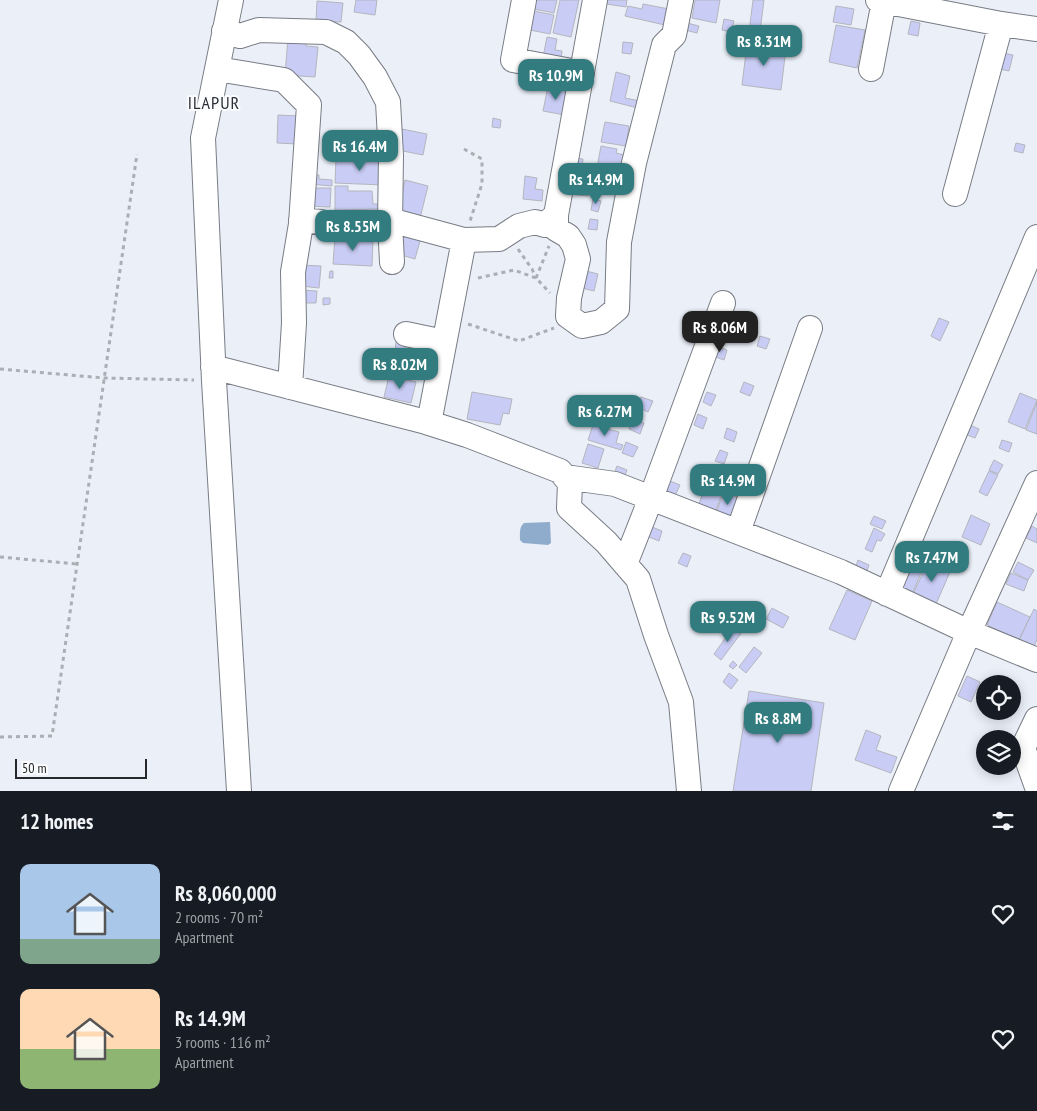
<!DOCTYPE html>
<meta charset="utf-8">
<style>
:root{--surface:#171b24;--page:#20242c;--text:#f1f3f6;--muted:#9ea1a6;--accent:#327b7f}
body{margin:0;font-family:"PT Sans Narrow",sans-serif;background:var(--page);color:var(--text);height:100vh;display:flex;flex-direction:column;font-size:19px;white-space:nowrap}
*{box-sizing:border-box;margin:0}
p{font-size:16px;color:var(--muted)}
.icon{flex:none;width:28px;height:28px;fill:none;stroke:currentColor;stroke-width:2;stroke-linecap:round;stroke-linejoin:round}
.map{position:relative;height:791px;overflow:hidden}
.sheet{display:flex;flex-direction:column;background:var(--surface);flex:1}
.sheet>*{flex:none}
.controls{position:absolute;left:976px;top:675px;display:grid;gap:10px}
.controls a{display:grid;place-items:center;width:45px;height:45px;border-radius:50%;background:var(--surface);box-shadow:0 2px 12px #0003;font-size:25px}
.scale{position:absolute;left:15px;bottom:12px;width:132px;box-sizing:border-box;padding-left:5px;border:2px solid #25272a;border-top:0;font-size:14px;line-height:18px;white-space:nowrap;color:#25272a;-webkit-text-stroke:4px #fbfcfe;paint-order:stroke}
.price{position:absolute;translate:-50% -42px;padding:0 11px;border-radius:10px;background:var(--accent);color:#fff;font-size:16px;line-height:32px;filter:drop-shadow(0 1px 2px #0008)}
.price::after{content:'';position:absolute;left:50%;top:30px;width:15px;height:11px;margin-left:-8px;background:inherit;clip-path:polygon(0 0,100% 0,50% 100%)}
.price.active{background:#222;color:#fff}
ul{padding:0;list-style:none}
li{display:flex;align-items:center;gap:15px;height:125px;padding:0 20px}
li span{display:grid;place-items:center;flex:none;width:140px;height:100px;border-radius:10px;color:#555}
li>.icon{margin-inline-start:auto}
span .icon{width:60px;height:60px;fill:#fffc;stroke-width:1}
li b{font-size:21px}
h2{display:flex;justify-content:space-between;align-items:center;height:60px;padding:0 20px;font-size:21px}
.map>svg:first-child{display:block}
.water{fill:#90accc}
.building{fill:#c9cdf5;stroke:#b4b5be}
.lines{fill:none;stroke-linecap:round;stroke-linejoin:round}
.minor-casing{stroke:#787c84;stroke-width:26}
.path{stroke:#aaaeb5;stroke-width:3;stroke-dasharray:4 4;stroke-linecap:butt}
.minor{stroke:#fff;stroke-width:24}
.labels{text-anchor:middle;stroke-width:4;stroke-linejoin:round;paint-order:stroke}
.quarter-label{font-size:18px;letter-spacing:1px;fill:#2b2e35;stroke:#fbfcfe}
</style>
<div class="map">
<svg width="1037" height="791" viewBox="0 0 1037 791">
<rect width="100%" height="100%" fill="#eaeff8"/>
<path class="water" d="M550,522L551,543L548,545L523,543L520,540C520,534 519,527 524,523Z"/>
<path class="building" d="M356,0H377L375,15L354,12Z
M531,0H557L554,13L529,8Z
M560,0H579L571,37L553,33Z
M600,0H627L626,7L600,3Z
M695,0H720L716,23L692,18Z
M753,0H764L760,31H765L764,42L748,40Z
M317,1L343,3L341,22L316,21Z
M643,4L669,9L665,25L625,16L628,6L642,9Z
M836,6L854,9L851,25L833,22Z
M529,10L554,15L550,34L525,29Z
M724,19L734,21L731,32L722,30Z
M911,21L920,23L918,36L908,34Z
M683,22L699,26L697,33L681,29Z
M836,25L865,30L857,68L829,62Z
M547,37L557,39L555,50L562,51L561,60L543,57Z
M288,38L307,40L306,46L318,47L315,77L285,75Z
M623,42L633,43L631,54L622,53Z
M747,44L786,48L781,90L742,85Z
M1003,53L1013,55L1009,71L1000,69Z
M616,72L630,76L625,98L640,101L638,108L610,101Z
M548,86L570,91L565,115L543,111Z
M278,115L299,116L297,144L277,143Z
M493,118L501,120L500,128L492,127Z
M605,122L629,126L626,146L601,142Z
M402,129L427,134L423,155L398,150Z
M335,137H355V158L335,157Z
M1016,143L1025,145L1023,153L1014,151Z
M601,146L617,149L616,153L629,156L625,179L596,173Z
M574,158L583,159L582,171L572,170Z
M336,159L384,161V185L335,183Z
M309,174L319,175V179L332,180V186L309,184Z
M571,174L582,176V181L590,183L588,196L568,194Z
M525,176L537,178L535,189L543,190L542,201L523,199Z
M405,180L428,186L420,218L398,213Z
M595,180L603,181L601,195L593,194Z
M335,186H348V191H372L373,204H382V209L335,210Z
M307,188H331L330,207L307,206Z
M593,199L601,201L598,212L591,210Z
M590,219L598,220L597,230L588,229Z
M400,229L422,234L415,259L398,254Z
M335,237L373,239L372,266L333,264Z
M302,265L321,266L319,288L301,286Z
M582,270L598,274L594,291L578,287Z
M330,271H333V278H329Z
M299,290L317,291L316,303H298Z
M323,298H330V304L323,305Z
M939,318L949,322L940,341L931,336Z
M726,323L736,327L733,337L723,333Z
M760,336L770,339L766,349L757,346Z
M396,342L406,344L405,354L395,352Z
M717,346L727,350L724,360L713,356Z
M389,376L416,382L411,403L384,397Z
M744,382L754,386L750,396L740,392Z
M472,392L512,399L509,414L503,413L500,425L467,419Z
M707,392L716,395L711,406L703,402Z
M1020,393L1037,400L1025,429L1008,422Z
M641,397L653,401L648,412L637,407Z
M1037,402V434L1026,430Z
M698,414L707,418L703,429L694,425Z
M633,419L644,423L640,434L629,429Z
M593,425L619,432L616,443L623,445L621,450L588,440Z
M970,425L979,429L975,438L965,434Z
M727,428L737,432L734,442L724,438Z
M1002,440L1012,443L1009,452L999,448Z
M626,442L638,447L633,457L622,453Z
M588,444L604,449L598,468L582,463Z
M720,450L728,453L724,464L715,461Z
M994,460L1003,465L998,474L989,470Z
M617,466L627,470L623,480L613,476Z
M711,471L744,484L740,496L707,483Z
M989,471L998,475L987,496L979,492Z
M670,481L680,485L674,498L664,493Z
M706,485L723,491L715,513L698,506Z
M724,492L740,498L732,520L716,513Z
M971,515L990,524L981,545L962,537Z
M874,516L886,521L882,529L870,524Z
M1032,526L1037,529V543L1026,538Z
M652,527L662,531L659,541L649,537Z
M874,528L885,534L881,541L877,540L872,552L865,549Z
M957,546L964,549L963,553L955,549Z
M955,551L967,555L963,565L951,559Z
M683,553L691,556L687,567L678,563Z
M912,555L926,561L913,592L898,586Z
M858,560L869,565L865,576L854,571Z
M928,562L950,572L936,604L913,594Z
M1018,562L1034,570L1028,580L1013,572Z
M1011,573L1028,580L1024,591L1006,584Z
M847,590L872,601L855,640L829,629Z
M997,602L1030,617L1019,640L987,625Z
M772,608L789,617L783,628L766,619Z
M1034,609L1037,611V639L1034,647L1019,640Z
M734,626L742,632L721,660L714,654Z
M754,647L762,653L746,673L739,667Z
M733,661L737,665L733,669L729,666Z
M729,673L738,680L731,689L723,682Z
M967,676L980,682L971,702L958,696Z
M749,691L824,703L811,791H733Z
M866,730L881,736L876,750L897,757L891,773L855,760Z"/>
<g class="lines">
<defs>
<path id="minor" d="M231,0L203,138L214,381L239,791
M524,0L513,60L582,73
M595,0L556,215V229L568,236L574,245L578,259L569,298L568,316L582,326L601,322L617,309L619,242L634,163L664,45L674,35L681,0
M878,0L1001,24L1037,29
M224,31L240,36L259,30L326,32L346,42L359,55L375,77L388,102L391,156L390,224L392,262
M217,69L284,80L309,105L301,224L293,272L294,323L290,387
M871,69L884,1
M955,194L1001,24
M301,220L321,222
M390,220L464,240L499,239L519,226L535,222L545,225L556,215
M406,334L444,342
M213,367L426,422L467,435L560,471L570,483L569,508L606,542L638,579L656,635L681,702L689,791
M429,423L464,240
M565,477L615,484L841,572L969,632L1037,660
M738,532L810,328
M625,564L651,498L723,303
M887,594L1037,237
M1037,719L1023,748L1037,787
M901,791L969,632L1037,483"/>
</defs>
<use href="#minor" class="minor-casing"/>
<path class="path" d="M464,149L482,159V184L470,221
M518,249L532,269L536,278
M478,278L514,270L536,278L550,293
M536,278L549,246
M468,324L519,341L554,328
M0,369L104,378L194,380
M0,557L77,564
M0,737L52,736L137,154"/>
<use href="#minor" class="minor"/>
</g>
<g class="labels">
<g class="quarter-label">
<text x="214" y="109">ILAPUR</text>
</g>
</g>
</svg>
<div class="controls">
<a><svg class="icon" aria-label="locate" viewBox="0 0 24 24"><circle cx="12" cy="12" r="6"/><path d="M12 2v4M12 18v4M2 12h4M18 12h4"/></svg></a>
<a><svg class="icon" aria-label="layers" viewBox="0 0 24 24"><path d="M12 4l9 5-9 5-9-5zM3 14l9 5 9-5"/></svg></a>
</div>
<div class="scale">50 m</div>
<b class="price" style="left:764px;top:67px">Rs 8.31M</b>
<b class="price" style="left:556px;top:101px">Rs 10.9M</b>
<b class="price" style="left:360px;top:172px">Rs 16.4M</b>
<b class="price" style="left:596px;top:205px">Rs 14.9M</b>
<b class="price" style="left:353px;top:252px">Rs 8.55M</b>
<b class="price active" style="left:720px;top:353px">Rs 8.06M</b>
<b class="price" style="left:400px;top:390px">Rs 8.02M</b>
<b class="price" style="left:605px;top:437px">Rs 6.27M</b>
<b class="price" style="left:728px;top:506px">Rs 14.9M</b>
<b class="price" style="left:932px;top:583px">Rs 7.47M</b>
<b class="price" style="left:728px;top:643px">Rs 9.52M</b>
<b class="price" style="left:778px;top:744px">Rs 8.8M</b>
</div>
<section class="sheet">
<h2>12 homes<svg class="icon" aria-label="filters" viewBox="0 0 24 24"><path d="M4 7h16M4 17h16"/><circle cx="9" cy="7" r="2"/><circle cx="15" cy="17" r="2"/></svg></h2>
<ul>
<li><span style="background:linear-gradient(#a9c7e8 75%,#7fa58c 0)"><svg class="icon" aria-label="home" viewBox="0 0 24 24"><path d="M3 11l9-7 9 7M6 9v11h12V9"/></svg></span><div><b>Rs 8,060,000</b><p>2 rooms · 70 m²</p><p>Apartment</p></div><svg class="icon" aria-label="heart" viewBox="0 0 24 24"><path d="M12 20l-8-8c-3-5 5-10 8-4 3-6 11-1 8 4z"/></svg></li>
<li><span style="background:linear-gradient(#ffd9b3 60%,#8fb573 0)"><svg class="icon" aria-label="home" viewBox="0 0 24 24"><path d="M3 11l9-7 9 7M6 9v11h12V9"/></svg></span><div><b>Rs 14.9M</b><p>3 rooms · 116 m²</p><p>Apartment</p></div><svg class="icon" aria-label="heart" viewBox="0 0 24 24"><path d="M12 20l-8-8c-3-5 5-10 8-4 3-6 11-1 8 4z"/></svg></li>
</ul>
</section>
